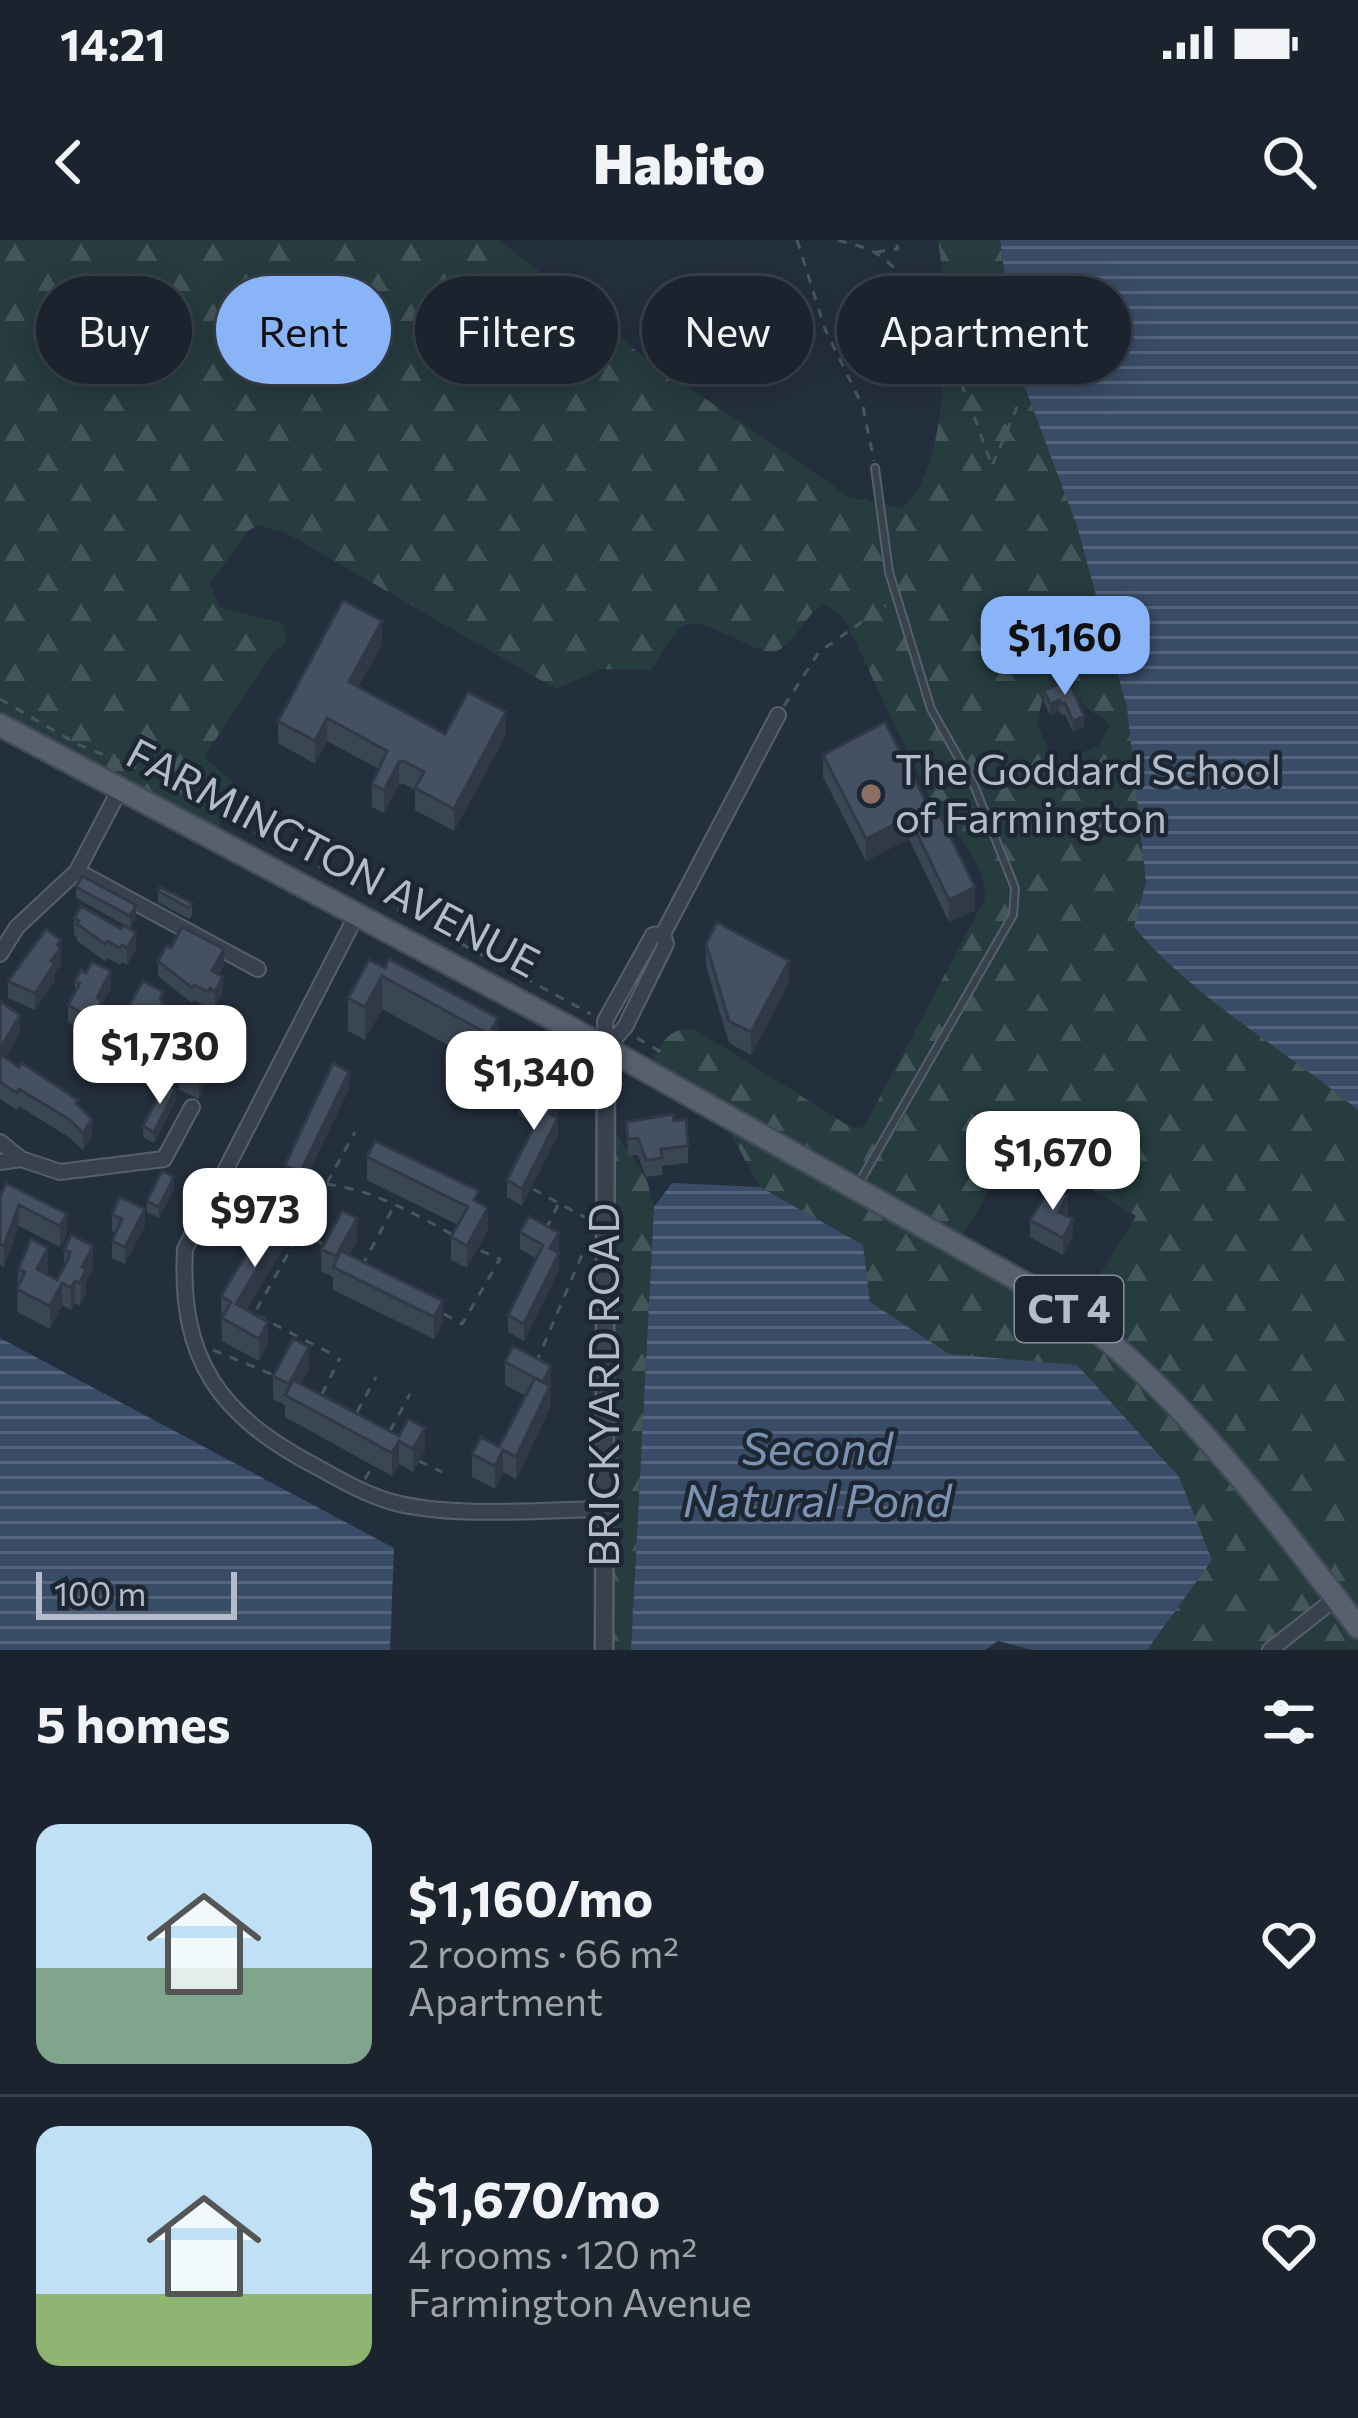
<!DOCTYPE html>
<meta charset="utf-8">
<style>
:root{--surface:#1b232e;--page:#282f3a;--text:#f1f3f6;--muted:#a0a4aa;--line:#39404a;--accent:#8ab4f8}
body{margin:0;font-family:Commissioner,sans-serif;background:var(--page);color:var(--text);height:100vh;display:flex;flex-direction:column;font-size:45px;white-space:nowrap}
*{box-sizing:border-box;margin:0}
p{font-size:39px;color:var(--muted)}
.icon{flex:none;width:66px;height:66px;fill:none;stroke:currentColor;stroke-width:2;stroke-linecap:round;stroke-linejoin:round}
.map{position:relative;height:1410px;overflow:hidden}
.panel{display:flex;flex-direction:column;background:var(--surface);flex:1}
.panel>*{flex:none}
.top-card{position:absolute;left:36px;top:36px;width:1287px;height:108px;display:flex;gap:24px}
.scale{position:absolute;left:36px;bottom:30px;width:201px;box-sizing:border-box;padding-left:12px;border:6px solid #b4bcc9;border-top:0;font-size:33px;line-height:42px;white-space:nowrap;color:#b4bcc9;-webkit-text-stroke:9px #1d2633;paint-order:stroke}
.price{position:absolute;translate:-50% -102px;padding:0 27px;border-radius:24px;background:#fff;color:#222;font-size:39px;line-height:78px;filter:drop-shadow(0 3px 6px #0008)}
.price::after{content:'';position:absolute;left:50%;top:72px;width:36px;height:27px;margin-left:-18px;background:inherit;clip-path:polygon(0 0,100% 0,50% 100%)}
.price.on{background:var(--accent);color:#111}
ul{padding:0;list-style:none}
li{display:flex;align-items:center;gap:36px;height:300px;padding:0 36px}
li+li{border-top:3px solid var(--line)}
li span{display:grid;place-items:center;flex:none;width:336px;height:240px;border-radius:24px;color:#555}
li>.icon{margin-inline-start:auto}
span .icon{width:144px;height:144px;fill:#fffc;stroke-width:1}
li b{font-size:51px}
h2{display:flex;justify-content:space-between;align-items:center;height:144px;padding:0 36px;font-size:51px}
.pill{padding:0 42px;border-radius:54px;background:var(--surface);box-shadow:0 6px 30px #0003,0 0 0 3px var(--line);font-size:42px;line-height:108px}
.pill.on{background:var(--accent);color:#111}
.status{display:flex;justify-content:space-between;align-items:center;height:84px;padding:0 60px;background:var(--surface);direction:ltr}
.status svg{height:33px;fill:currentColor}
header{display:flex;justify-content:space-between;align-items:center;height:156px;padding:0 36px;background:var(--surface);font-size:54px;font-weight:800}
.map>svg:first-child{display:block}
.forest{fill:url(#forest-firs);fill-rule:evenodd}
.water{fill:url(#water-rules)}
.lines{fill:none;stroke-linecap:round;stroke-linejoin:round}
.service-casing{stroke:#565f6c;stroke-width:10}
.minor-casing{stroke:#565f6c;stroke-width:18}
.tertiary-casing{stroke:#565f6c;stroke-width:21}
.primary-casing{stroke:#414a57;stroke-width:26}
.path{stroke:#44595c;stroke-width:3;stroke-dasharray:9 9;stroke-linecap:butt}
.service{stroke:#38414e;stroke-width:6}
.minor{stroke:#38414e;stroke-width:14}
.tertiary{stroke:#38414e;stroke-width:16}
.primary{stroke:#56606e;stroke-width:21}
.wall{fill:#3b4654}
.shaded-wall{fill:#303945}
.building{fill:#455162;stroke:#303945;stroke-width:3}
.education-dot{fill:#8d6e63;stroke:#1d2633;stroke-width:4.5}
.labels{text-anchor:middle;stroke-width:9;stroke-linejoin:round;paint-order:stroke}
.shield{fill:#1d2633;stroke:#878f9c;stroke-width:3}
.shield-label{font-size:39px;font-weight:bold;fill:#b4bcc9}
.poi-label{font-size:42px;fill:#b4bcc9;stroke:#1d2633;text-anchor:start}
.street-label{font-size:42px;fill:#b4bcc9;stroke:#1d2633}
.water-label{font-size:45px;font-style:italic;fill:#7c92b1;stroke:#1d2633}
</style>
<div class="status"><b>14:21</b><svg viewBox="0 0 49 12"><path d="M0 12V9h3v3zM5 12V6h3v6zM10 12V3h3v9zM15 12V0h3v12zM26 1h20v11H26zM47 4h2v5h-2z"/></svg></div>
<header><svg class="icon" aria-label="back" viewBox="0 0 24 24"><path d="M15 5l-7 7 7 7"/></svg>Habito<svg class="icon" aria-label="search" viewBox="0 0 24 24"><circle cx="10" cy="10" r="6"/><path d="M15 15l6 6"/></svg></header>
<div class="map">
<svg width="1358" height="1410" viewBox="0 0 1358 1410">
<defs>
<pattern id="forest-firs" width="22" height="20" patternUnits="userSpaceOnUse" patternTransform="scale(3)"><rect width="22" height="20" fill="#263c3f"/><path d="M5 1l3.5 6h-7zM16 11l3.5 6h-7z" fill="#435659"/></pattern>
<pattern id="water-rules" width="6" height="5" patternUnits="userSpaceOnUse" patternTransform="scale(3)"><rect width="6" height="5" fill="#394c67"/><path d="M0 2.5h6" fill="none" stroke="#53647b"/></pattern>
</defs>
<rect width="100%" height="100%" fill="#242f3e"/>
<path class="forest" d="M0,0H498L596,73L636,111L849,257L901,268C954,230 948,60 938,0H1000L1018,129L1077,286L1127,468L1146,642L1135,687C1198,762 1283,808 1358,870V1410H1147L1167,1384L1077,1125L949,1114L869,1062L862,1005L760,947L717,869L646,830C659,809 666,786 694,789L852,888L864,887L985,659C987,628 960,593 937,574L845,380L826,365C803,371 795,410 771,412C763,412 753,406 745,403C684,375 686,372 651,430L602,429L556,449L288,294L259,285L249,290L210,343L219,367L284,384L286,402L270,416L204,517L240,549L212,599L0,485ZM1071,444L1085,468L1106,480L1109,487L1099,506L1062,521L1049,514L1037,481L1044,454ZM1016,906L1136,976L1076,1074L958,1003Z
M605,877L646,937L654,967L631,1410H604Z"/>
<path class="water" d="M1000,0H1358V870C1283,808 1198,762 1134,687L1146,642L1127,468L1077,286L1018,129Z
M672,943L760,947L863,1005L870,1062L949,1114L1077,1125L1179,1237L1212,1320L1147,1410H1032L998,1401L985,1410H631L654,967Z
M0,1098L394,1308L390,1410H0Z"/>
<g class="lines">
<defs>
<path id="service" d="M859,943L1013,675L1015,648L974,545L931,469L889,332L875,228"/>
<path id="minor" d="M77,631L258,729
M356,676L185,1009C179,1121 220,1176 317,1227C340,1240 367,1255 392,1262C450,1278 541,1270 603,1269
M0,714L17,687L77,631L120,549
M606,808L625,787L666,704L663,694L778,475
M606,808L605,781L653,695L663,694
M0,902L21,919L60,932L164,919L192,867
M0,922L21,919
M1270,1410L1336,1358"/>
<path id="tertiary" d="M604,1410L606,808"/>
<path id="primary" d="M0,485L572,789L1063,1065C1179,1149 1271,1274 1358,1387"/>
</defs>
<use href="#service" class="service-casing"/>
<use href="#minor" class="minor-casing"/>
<use href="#tertiary" class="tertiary-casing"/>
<use href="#primary" class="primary-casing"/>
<path class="path" d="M797,0L825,89L863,167L874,221
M838,0C849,4 864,6 874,12C932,46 970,166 992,226L1020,160
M876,12L898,9L895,0
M0,459L77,504L141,530L591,774
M784,466L819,412L886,365
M637,798L661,812
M327,943L355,892
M533,949L586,978
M546,989L558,965
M301,991L326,944C374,950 413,973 455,996
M324,1005L301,991L254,1074L330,1113
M362,1026L395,964
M444,1074L462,1084L500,1019L477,1009
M213,1110L276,1136
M536,1123L587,1003
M322,1154L340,1118
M357,1172L376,1137
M390,1191L410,1154
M419,1221L442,1232
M365,1239L373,1225"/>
<use href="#service" class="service"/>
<use href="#minor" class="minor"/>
<use href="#tertiary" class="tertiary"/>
<use href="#primary" class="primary"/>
</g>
<path class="wall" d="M382,404L358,447L445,494L506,495L454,591L415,570V550L404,544H399L384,573L372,567V544L379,529L327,501L315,524L278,503V481Z
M1068,439L1084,487L1073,492L1065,474L1062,476L1059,471L1050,475L1044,462V451Z
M885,482L975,670L949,682L909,599L866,621L823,537V515Z
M76,647L136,677L130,688L76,658Z
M158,651L192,663V675L189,679L158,662Z
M74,678L136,710L127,725L122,722L120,725L107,718L105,721L77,701V697L74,695Z
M61,700V725L55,732V740L35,770L8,758V741Z
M706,704L789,743L751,815L729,803L706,726Z
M158,721L224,724L219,735L223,752L215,767L210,764L208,767L194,760L192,763L158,736Z
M385,728L498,792L506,830L494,851L479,843V822L382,769L365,800L348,791V758Z
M75,741L111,748L102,765V778L93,796L68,782V765L75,753Z
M163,752L164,783L143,825L128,823L111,814V797Z
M0,761L20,792L5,818L78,866L92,896L83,910L70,898L19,866L17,870L0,859Z
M205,776L231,806L223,822L216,818L199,859L179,850V833Z
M349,849L300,950L285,942V925Z
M518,858L558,876V895L522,966L507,957V940L535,885L518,875Z
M176,860L154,903L143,897V886Z
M626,882L688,906V923L662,926V935L646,937L638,915L628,916Z
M367,917L479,963L488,990L467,1028L451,1020V997L458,985L367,940Z
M174,949L159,978L147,972V961Z
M0,957L67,974V995L60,1007L19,986L4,1027L0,1025Z
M1068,972L1066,976L1073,996L1063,1015L1030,997V980Z
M112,974L145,986L125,1024L112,1018V1001L116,993L112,991Z
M297,986L246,1070L268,1105L259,1121L222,1101L221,1056Z
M520,992L559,1010V1030L524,1101L508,1092V1075L537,1019L520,1009Z
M357,1001L349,1015L443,1083L434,1099L333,1050V1037L321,1031V1009Z
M64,1010L93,1029L86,1041V1052L80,1066L75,1063L71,1070L62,1065L50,1089L17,1072L18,1029L48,1030L46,1034L57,1040L64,1027Z
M505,1122L551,1126L550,1168L516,1239L503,1232L495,1249L472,1237V1214L499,1207L526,1156L505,1145Z
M309,1130L301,1144L425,1210L413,1232L399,1224L392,1236L285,1177V1165L273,1159V1136Z"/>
<path class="shaded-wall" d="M382,381V404L349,464V442Z
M1059,460V471L1050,475V464Z
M506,472V495L454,591V569Z
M1084,476V487L1073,492V481Z
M327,478V501L315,524V501Z
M399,522V544L384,573V550Z
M909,577V599L866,621V599Z
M975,647V670L949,682V660Z
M136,665V677L130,688V676Z
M136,693V710L127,725V708Z
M61,700V725L55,732V740L35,770V753Z
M224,709V724L212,746V731Z
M789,721V743L751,815V792Z
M111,731V748L102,765V778L93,796V779L97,758Z
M382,736V769L365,800V767Z
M223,737V752L215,767V752Z
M163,752L164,783L143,825V808Z
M20,775V792L0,826V809Z
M498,778V811L506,797V830L494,851L492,789Z
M231,789V806L223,822V805Z
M216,801V818L199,859V842Z
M349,832V849L300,950V933Z
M176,849V860L154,903V892Z
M558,859V876L550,891V874Z
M558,878V895L522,966V949Z
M92,879V896L83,910V893Z
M174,937V949L159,978V967Z
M1068,955V972L1059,989V972Z
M297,963V986L236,1087V1064Z
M19,965V986L4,1027V1006Z
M488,968V990L467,1028V1006Z
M145,969V986L125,1024V1007Z
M67,974V995L60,1007V986Z
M357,978V1001L340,1031L336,1028V1016Z
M1073,979V996L1063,1015V998Z
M559,993V1010L550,1025V1008Z
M93,1006V1029L86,1041V1052L80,1066L82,1027Z
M48,1008V1030L37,1052V1029Z
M559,1013V1030L524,1101V1084Z
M75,1041V1063L71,1070V1048Z
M62,1043V1065L50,1089V1066Z
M443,1061V1083L434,1099V1077Z
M268,1082V1105L259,1121V1099Z
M309,1107V1130L293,1159L289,1156V1144Z
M551,1126L550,1168L516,1239V1217L543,1142Z
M425,1188V1210L413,1232V1209Z
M399,1201V1224L392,1236V1213Z
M503,1210V1232L495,1249V1226Z"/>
<path class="building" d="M343,360L382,381L349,442L445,494L468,452L506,472L454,569L415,548L424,532L404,521L399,522L384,550L372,544L387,511L327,478L315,501L278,481Z
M1068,439L1084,476L1073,481L1065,463L1062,464L1059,460L1050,464L1044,451Z
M885,482L934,577L940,575L975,647L949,660L909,577L866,599L823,515Z
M82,636L136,665L130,676L76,647Z
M160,647L192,663L189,668L158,651Z
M81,666L121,689L123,685L136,693L127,708L122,705L120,708L107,701L105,704L77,684L79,681L74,678Z
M717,682L789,721L751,792L729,781L706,704Z
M182,687L224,709L212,731L223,737L215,752L210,748L208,752L194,745L192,748L158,721L167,705L171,708Z
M46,689L61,700L57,705L61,708L51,721L55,723L35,753L8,741Z
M389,719L498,778L492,789L506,797L494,818L479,810L488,794L382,736L365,767L348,758L369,720L385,728Z
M92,722L111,731L97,758L102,761L93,779L68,765L80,743L75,741L81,730L86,733Z
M143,741L163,752L160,759L164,766L143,808L128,806L111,797Z
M0,761L20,775L0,809Z
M205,776L231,789L223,805L216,801L199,842L179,833Z
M0,814L19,827L22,823L78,860L76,863L92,879L83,893L70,880L19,849L17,853L0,842Z
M333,823L349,832L300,933L285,925Z
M527,842L558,859L550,874L558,878L522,949L507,940L542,871L518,858Z
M165,843L176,849L154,892L143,886Z
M673,874L674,881L686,879L688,906L661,909L662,918L646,920L638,898L628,899L626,882Z
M375,901L479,951L474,960L488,968L467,1006L451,997L468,967L367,917Z
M162,931L174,937L159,967L147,961Z
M6,943L67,974L60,986L19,965L4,1006L0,1004V957Z
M1051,946L1068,955L1059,972L1073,979L1063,998L1030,980Z
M282,955L297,963L236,1064L268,1082L259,1099L222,1078L231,1062L221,1056Z
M120,957L145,969L125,1007L112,1001L122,979L112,974Z
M342,971L357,978L336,1016L321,1009Z
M529,976L559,993L550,1008L559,1013L524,1084L508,1075L543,1005L520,992Z
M71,995L93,1006L82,1027L86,1029L80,1043L75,1041L71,1048L62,1043L50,1066L17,1049L25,1032L18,1029L31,999L48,1008L37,1029L57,1040L68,1019L70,1012L64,1010Z
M341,1011L443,1061L434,1077L333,1027Z
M293,1099L309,1107L289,1144L273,1136Z
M513,1106L551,1126L543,1142L505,1122Z
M535,1138L550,1146L516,1217L503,1210L495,1226L472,1214L481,1197L499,1207Z
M293,1140L399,1196L408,1179L425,1188L413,1209L399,1201L392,1213L285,1155Z"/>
<circle class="education-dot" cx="871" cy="554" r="12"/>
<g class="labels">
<rect class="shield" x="1015" y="1036" width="108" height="66" rx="9"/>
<g class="shield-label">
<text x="1069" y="1083">CT 4</text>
</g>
<g class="poi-label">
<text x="895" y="545">The Goddard School<tspan x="895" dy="48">of Farmington</tspan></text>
</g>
<g class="street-label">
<text transform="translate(333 618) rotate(28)" y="15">FARMINGTON AVENUE</text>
<text transform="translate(604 1145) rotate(-90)" y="15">BRICKYARD ROAD</text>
</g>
<g class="water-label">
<text x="817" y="1225">Second<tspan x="817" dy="52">Natural Pond</tspan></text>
</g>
</g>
</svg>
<div class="scale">100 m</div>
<b class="price on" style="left:1065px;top:458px">$1,160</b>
<b class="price" style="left:160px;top:867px">$1,730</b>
<b class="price" style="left:534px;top:893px">$1,340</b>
<b class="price" style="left:1053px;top:973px">$1,670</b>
<b class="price" style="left:255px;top:1030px">$973</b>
<div class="top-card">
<a class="pill">Buy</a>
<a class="pill on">Rent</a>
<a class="pill">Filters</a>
<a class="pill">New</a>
<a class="pill">Apartment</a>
</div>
</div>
<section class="panel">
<h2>5 homes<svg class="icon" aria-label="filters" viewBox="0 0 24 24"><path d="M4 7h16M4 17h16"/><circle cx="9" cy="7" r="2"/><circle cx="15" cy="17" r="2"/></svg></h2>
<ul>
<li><span style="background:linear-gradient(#bfe0f5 60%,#7fa58c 0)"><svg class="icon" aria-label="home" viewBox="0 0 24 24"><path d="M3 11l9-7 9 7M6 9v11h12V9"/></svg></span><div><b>$1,160/mo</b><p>2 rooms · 66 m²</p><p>Apartment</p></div><svg class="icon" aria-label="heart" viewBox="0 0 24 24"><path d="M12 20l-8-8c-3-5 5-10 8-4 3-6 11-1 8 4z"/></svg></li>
<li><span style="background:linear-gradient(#bfe0f5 70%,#8fb573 0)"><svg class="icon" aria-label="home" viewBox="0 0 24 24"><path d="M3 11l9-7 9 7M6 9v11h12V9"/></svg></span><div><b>$1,670/mo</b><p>4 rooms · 120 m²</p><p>Farmington Avenue</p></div><svg class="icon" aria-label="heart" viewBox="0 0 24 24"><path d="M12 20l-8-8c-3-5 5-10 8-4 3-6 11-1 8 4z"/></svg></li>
</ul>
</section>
